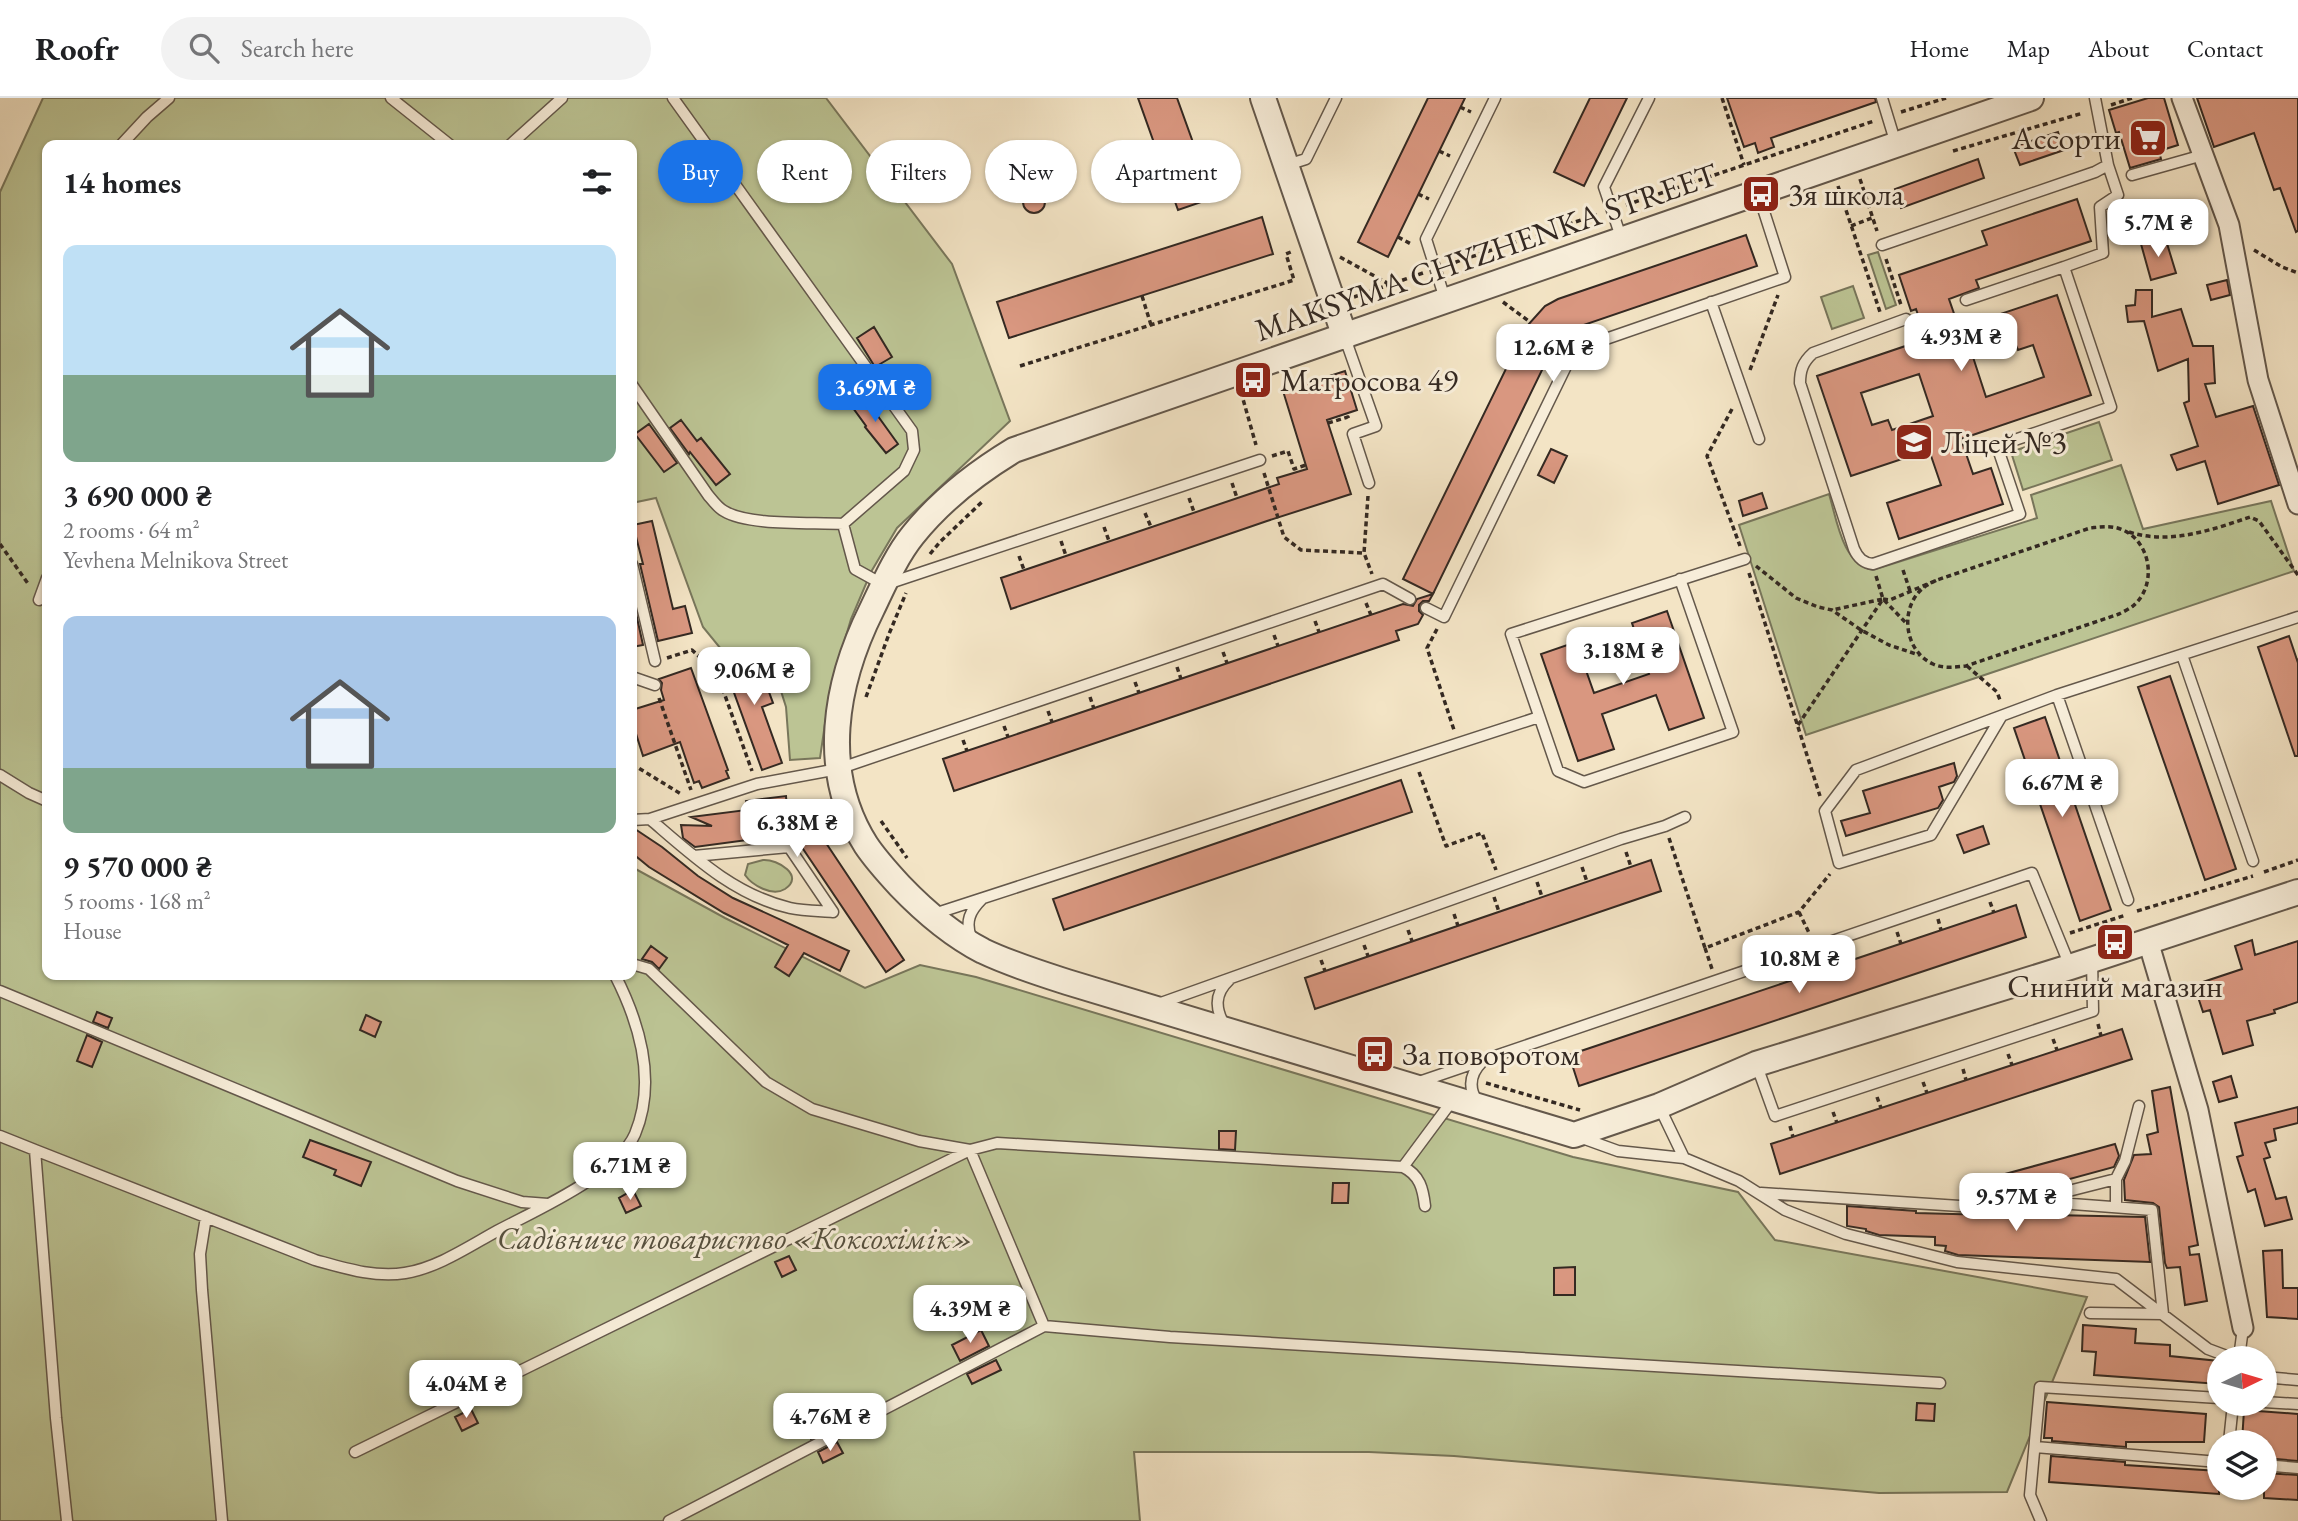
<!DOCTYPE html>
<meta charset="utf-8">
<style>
:root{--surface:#fff;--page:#f2f2f2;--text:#202124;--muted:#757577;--line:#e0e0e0;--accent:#1a73e8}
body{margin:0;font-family:"EB Garamond",serif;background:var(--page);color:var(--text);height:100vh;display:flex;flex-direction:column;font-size:26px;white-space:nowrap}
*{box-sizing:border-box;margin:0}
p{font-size:23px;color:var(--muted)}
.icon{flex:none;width:38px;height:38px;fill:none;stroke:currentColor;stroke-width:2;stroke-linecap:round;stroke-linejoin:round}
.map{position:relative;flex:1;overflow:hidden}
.details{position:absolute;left:42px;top:42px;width:595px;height:840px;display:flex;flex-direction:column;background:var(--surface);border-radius:14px;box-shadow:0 2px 5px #0004}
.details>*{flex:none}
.top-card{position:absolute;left:658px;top:42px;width:665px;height:63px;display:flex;gap:14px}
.needle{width:46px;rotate:85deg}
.buttons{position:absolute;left:2207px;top:1248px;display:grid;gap:14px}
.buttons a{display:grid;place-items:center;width:70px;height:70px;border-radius:50%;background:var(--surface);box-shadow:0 2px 5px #0004;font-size:35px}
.price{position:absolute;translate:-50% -60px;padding:0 16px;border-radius:14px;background:#fff;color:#222;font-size:23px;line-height:46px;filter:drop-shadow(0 2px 4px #0008)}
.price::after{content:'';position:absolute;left:50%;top:42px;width:21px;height:16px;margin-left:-10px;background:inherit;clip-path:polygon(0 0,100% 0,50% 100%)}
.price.on{background:var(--accent);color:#fff}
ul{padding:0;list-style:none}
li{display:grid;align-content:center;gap:14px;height:371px;padding:0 21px}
li span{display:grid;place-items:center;height:217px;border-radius:14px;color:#555}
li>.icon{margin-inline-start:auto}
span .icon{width:126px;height:126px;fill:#fffc;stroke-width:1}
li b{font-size:30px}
h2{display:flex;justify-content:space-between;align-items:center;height:84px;padding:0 21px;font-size:30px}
.chip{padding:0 24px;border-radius:32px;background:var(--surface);box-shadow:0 2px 5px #0004;font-size:24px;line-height:63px}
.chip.on{background:var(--accent);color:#fff}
header{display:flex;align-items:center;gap:42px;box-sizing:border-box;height:98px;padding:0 35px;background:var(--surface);border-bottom:2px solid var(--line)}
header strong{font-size:33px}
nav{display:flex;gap:38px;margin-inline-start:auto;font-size:24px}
.search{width:490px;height:63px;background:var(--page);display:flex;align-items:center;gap:18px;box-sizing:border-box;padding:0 24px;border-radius:38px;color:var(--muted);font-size:26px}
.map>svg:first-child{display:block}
.green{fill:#bcc494;stroke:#78765b;stroke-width:2}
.building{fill:#d99780;stroke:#342922;stroke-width:2;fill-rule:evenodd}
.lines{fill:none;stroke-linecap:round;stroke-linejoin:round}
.service-casing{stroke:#64584b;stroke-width:13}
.minor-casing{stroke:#64584b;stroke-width:23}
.tertiary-casing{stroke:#64584b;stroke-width:28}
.path{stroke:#342922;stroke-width:3.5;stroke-dasharray:5 3.5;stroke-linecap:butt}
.service{stroke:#f7edd9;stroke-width:10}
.minor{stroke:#f7edd9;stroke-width:19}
.tertiary{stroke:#f7edd9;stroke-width:24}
.labels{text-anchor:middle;stroke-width:6;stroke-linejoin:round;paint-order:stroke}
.poi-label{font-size:32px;fill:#342922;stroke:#f7edd9;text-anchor:start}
.street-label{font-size:32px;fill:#342922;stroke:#f7edd9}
.park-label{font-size:32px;font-style:italic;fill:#56503e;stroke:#f7edd9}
</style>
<header>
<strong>Roofr</strong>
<div class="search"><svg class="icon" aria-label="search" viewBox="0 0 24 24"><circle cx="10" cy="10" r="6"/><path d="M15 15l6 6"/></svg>Search here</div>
<nav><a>Home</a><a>Map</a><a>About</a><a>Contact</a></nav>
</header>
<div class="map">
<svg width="2298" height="1423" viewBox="0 0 2298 1423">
<rect width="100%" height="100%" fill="#f3e4c5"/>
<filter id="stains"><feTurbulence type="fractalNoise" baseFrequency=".00286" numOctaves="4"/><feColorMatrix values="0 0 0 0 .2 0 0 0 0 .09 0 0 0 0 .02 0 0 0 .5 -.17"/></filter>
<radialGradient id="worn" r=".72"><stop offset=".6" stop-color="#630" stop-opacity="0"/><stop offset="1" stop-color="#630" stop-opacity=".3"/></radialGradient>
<path class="green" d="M43,0H826L952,166L1010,323L897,430L871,474L851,521L830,592L820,660L790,662L786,609L768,552L725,556L703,529L656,400L632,405V47H47V877H632V769L725,820L865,890L920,867L976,879L1573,1059L1738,1094L1775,1142L2087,1199L2007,1394L1879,1395L1454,1358L1369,1354H1134L1140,1423H0V94Z
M1878,154L1896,207L1886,211L1868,157Z
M1853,188L1864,220L1832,231L1821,199Z
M2099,324L2112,362L2023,392L2011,354Z
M2121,367L2143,431L2271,403L2294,473L1806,637L1739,427L1829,396C1837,422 1842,466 1873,472L2037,420L2031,397Z
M763,762C778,761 805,778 785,791C772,799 752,787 745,777L748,766Z"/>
<path class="building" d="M1138,0H1177L1213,100L1178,112Z
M1428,0H1465L1388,159L1358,144Z
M1590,0H1627L1584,88L1554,74Z
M1727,0H1875L1876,4L1771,40L1774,49L1758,55L1755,45L1744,49Z
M2148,0H2164L2178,47L2159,53L2161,61L2130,70L2119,34L2116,35L2109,12Z
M2197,0H2298V133L2296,134L2280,90L2274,92L2254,35L2214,49Z
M2058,34L2064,52L2020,67L2013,49Z
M1978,61L1984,80L1901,110L1895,91Z
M1023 104a11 11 0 1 1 22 0a11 11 0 1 1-22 0Z
M2077,101L2091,143L1976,182L1979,190L1949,201L1959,230L2057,197L2091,297L1961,341L1973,376L1991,370L2003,406L1899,441L1887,405L1941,387L1929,352L1851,378L1817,278L1926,241L1916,211L1911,213L1899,177L1987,147L1982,133ZM2014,242L2018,252L2033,247L2044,279L1986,299L1972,256ZM1919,276L1933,318L1892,332L1888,322L1872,327L1861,295Z
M1262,119L1273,156L1009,240L997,204Z
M1746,137L1757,168L1560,235L1433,496L1403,481L1527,228L1545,208L1558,201Z
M2165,139L2176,175L2151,182L2141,146Z
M2227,182L2230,197L2211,202L2207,187Z
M2136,192H2152V219L2181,211L2193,248H2213L2215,285L2205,286L2216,319L2253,308L2279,387L2218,406L2205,363L2177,372L2171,357L2198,348L2184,305L2189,303L2188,261L2158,273L2144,223L2128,224L2126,208L2135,207Z
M874,229L892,259L875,269L857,240Z
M1345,273L1357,312L1327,322L1351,396L1267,423L1011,511L1001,480L1279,386L1277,380L1307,371L1283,293Z
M869,298L879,311L875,314L898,346L886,355L865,329L866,328L853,310Z
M681,322L697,343L701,340L730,376L716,387L690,354L689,356L670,330Z
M649,326L677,365L664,374L635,336Z
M1551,351L1567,358L1554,385L1538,377Z
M1762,395L1767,410L1743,418L1739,403Z
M652,423L673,511L685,508L692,535L658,543L640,466H643L633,427Z
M1433,496L1429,503H1423L1419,507V513L1423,517L1418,526L1396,533L1399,542L954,693L943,661L1403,506L1413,508L1417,501Z
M632,497L643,547L632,549Z
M1667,513L1704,620L1669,632L1656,597L1602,616L1614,651L1578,663L1541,556L1576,544L1594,595L1649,576L1632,525Z
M2289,538L2298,565V658H2295L2258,549Z
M755,556L773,605L762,609L782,665L762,672L724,567Z
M691,570L728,672L726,673L729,680L702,690L699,683L694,685L680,644L643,658L632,623V612L664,602L661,592L662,585L659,581Z
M2170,578L2236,771L2205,782L2138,589Z
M2045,619L2111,812L2080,823L2014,630Z
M1954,665L1957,678L1954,684L1939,689L1943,702L1938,710L1846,738L1841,723L1870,715L1863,693Z
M1401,682L1412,714L1064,832L1053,801Z
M786,698L787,711L802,709L904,862L886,874L793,736L695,749L683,740L681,727L712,728L691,719L747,712L746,703Z
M1983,728L1989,746L1964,755L1957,737Z
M632,729L662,749L698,778L733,800L849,853L840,873L804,855L789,878L775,869L788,847L724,815L649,769L632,755Z
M1651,762L1661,793L1315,911L1305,880Z
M2016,807L2026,839L1579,988L1569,957Z
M2252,842L2255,857L2298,843V904L2274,912L2275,915L2247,923L2253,947L2223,956L2210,912L2203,914L2194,887L2242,871L2235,848Z
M651,848L667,860L659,871L652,864L642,861Z
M97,914L112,920L108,930L93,924Z
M366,917L381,924L375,939L360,932Z
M2122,931L2132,961L1780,1076L1771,1046Z
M87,937L102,944L92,969L77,963Z
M2231,978L2237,999L2219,1004L2213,984Z
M2170,989L2198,1147L2189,1149L2190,1157L2199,1156L2207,1203L2185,1207L2180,1169L2167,1170L2165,1165L2159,1109L2153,1105L2125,1102L2124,1082L2134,1057L2151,1056L2147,1037L2158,1034L2152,993Z
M2298,1009V1025L2274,1031L2276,1042L2265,1045L2270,1059L2264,1061L2276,1101L2286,1099L2292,1121L2265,1128L2255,1091L2248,1094L2237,1059L2243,1057L2235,1025Z
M1219,1033H1236L1235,1052L1219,1051Z
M310,1042L371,1064L361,1088L334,1077L336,1072L303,1059Z
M2115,1046L2119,1058L2114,1069L1992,1102H1976L1972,1085Z
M1333,1085H1349L1348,1105H1332Z
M633,1092L641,1108L626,1115L619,1100Z
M1847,1108L1916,1113V1115L1990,1117L2026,1111L2052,1112V1117L2145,1119L2150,1164L1958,1157L1945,1153L1946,1148L1935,1147V1139L1879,1137L1866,1133V1131L1847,1128Z
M2282,1152L2283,1190H2298V1221L2267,1219L2263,1153Z
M789,1158L796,1172L782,1179L775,1164Z
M1575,1169V1197H1554V1170Z
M2083,1227L2136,1231L2135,1245L2170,1247V1258L2219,1263V1286L2094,1277L2096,1254L2082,1253Z
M981,1232L989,1248L960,1263L952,1247Z
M996,1262L1001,1272L972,1286L967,1276Z
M2047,1304L2206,1316L2204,1344H2126V1349L2052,1343V1340H2044Z
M1917,1305L1935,1306L1934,1323L1916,1322Z
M471,1311L478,1325L462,1333L455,1319Z
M2244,1312L2298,1316V1363L2264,1360V1344H2242Z
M825,1319L831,1331L811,1341L805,1329Z
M837,1344L843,1355L823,1365L818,1354Z
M2051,1358L2125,1364V1367L2219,1373V1396L2049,1384Z
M2264,1375L2298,1377V1402L2264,1400Z"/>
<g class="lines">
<defs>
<path id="service" d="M391,0L450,47
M673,0L912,333L914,352L904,373L843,426
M1882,0L1896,46
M121,47L147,19L169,0
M510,47L562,0
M1287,67L1306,61L1336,0
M2132,77L2203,57
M1622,142L1604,89L1649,0
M1882,147L2095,74L2108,67
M1445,201L1426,141L1495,0
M1966,202L2064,169
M1711,204L1759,341
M1906,221L1813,255C1803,264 1800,272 1800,285L1854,451C1858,460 1863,465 1873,466L2020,416L1997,348L2111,309L2064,169L2103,155L2100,109L2118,97L2108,67L2095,0
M1345,240L1376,328L1353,336L1369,385
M632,287L708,397C713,403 718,410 724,413C748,428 812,424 843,426L855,471L884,487L1260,362
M632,466L655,563
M1680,481L1733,634L1584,684L1558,673L1511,536L1745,461
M39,502L47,480
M1426,510L1444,519L1574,252L1785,179L1758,95
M2182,557L2253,763
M632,579L655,587
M2057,597L2128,802
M2001,619L1931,737L1839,765L1825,713L1856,672L2057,597L2298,519
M0,677L29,695L47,703
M650,721C692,757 734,797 790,810C803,813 819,813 833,814L789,749L694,758
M632,722L650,721L757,686L838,671L1383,486L1410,501
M934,816L1539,619
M971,840C965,823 970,813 982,801
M632,866L649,871L766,984L812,1011L919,1043L970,1052L997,1045L1403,1069L1452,1003
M0,893L457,1083L522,1104L548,1106
M1158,906L1621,741L1665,728L1685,719
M1225,928C1215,911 1214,896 1229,882
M1757,968L1775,1018L2093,913L2092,862
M1416,985L2032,775L2070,868
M1477,1003C1468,989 1470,976 1482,964
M1659,1008L1684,1060L1739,1083L1785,1112L1846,1136L1957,1164L2116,1181L2208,1251L2232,1260
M0,1038L35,1052
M1582,1040L1618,1053L1684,1060
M1403,1069C1420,1077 1423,1091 1425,1108
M2116,1081L2125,1063L2139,1008
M1761,1095L1990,1110L2031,1103L2152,1112L2163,1216L2090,1215
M2041,1100L2116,1081V1109
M206,1119L200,1156L202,1192L222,1423
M2239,1260L2243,1230
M2264,1279L2298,1282
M2264,1304L2298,1306
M2229,1344L2233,1306
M2035,1349L2219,1364
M355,1354L970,1052L1044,1228L1170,1239L1940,1285
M2264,1367L2298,1370
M67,1423L56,1320L35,1052L315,1162C344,1170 375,1180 405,1175C437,1170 468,1149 497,1133C536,1112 617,1077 635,1036C657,983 640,926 615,877
M669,1423L1044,1228
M2041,1423L2030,1397L2040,1289L2219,1300"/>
<path id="minor" d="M2182,0L2229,127L2258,282L2298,406
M2148,843L2198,1012L2243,1230"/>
<path id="tertiary" d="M1263,0L1345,239
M2031,0L1014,352C976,375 941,402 913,437C896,458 884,486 872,511C835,585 819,673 866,747C876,762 888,775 900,788C924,813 952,837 983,853C1010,866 1039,875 1067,884L1574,1037L1659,1008L1756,966L2070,869L2298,794"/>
</defs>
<use href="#service" class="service-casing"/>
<use href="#minor" class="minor-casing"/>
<use href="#tertiary" class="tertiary-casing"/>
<path class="path" d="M1722,0L1744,67
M2111,7L2132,0
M1460,9L1471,14
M1901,14L1946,0
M1439,53L1450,58
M1953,53L2083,15
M1860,81L1877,133
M1838,88L1881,217
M1418,96L1429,101
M1626,107L1874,23
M1851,128L1872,120
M1398,139L1411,146
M2254,152L2282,169L2298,175
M1340,159L1389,186
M1886,161L1901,207
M1447,167L1599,116
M1142,198L1151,227
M1354,199L1423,175
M1503,204L1530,224
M1547,234L1564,245
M1910,234L1913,245
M1020,268L1294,182L1286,156L1293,153
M1750,272L1778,197
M1241,294L1256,347
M1732,311L1707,358L1740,448
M1328,325L1348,319L1349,323
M1272,358L1288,353L1294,371L1306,367
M1264,375L1284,439L1301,452L1364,455
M1232,385L1237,400
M1368,398L1364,455L1372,476
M1189,400L1194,414
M1145,415L1151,429
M1104,429L1109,443
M2129,434C2169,447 2212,432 2250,419L2259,423L2298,477
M1061,443L1066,458
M0,446L29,487
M930,456L940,444L984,402
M1019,458L1024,472
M1756,468L1796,500L1818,509L1832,512L1861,532L1889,547L1919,557
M1903,472L1910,493
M1749,475L1820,698
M1876,478L1883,501L1907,526
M1883,501L1890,502L1937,482L2090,430C2101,429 2112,427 2123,432C2152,445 2157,488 2133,508C2129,511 2123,514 2119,516L1966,568C1955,569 1944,571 1933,566C1904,553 1899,510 1923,490C1927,487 1933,484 1937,482
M1366,505L1371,517
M1315,523L1319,534
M1437,531L1427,550L1454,632
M1274,537L1278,548
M1223,554L1227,565
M667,560L692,552L717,575L752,673
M2297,562L2298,561
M1967,568L1997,594L2000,602
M1177,569L1181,581
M1135,584L1139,595
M866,599L889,536L906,495
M1090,599L1094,611
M659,600L691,692
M1048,613L1052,624
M1798,627L1883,501L1832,512
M1004,628L1008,639
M963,642L967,653
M632,666L681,696
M1419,674L1446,748L1482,735L1496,772
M881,723L907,760
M1669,740L1705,850L1799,814L1830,776
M1626,754L1631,769
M1582,769L1587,784
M2264,774L2298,762
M1537,784L1542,799
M1494,799L1499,814
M1990,804L1994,815
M2137,813L2253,778
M1799,814L1810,837
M1454,816L1458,828
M1938,821L1941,832
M1408,832L1412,843
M1897,834L1901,846
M2070,835L2126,817
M1364,847L1368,858
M1705,850L1712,871
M1844,852L1847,864
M1321,862L1325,873
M1801,867L1805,878
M2098,926L2101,938
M2053,941L2057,952
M2008,956L2012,967
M1963,971L1966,982
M1923,984L1927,995
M1486,985L1580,1012
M1877,999L1881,1010
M1833,1014L1837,1025
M1790,1028L1793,1039"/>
<use href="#service" class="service"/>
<use href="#minor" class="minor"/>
<use href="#tertiary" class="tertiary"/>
</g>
<defs>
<symbol id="supermarket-square" viewBox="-11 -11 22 22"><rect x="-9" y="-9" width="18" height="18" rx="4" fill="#8f2418" stroke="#f7edd9"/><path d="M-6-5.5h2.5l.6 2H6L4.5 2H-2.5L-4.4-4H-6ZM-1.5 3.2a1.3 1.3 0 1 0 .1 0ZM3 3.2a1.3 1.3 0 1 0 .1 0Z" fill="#fff"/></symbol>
<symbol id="bus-square" viewBox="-11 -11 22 22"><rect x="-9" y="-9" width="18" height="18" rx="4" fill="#8f2418" stroke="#f7edd9"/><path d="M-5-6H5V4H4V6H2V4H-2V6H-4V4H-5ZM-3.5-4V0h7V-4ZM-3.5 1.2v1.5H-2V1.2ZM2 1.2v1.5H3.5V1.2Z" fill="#fff"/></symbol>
<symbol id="school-square" viewBox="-11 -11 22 22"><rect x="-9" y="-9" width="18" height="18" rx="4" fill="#8f2418" stroke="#f7edd9"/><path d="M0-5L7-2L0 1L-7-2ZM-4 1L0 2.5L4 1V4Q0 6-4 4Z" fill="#fff"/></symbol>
</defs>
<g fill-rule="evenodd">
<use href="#supermarket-square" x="2126" y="18" width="44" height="44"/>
<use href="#bus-square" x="1739" y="74" width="44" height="44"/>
<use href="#bus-square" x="1231" y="260" width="44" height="44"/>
<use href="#school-square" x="1892" y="322" width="44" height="44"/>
<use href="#bus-square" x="2093" y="822" width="44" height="44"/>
<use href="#bus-square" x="1353" y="934" width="44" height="44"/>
</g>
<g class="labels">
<g class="poi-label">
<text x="2121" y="51" text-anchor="end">Ассорти</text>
<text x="1788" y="107">3я школа</text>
<text x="1280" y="293">Матросова 49</text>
<text x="1941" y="355">Ліцей №3</text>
<text x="2115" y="899" text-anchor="middle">Сниний магазин</text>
<text x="1402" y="967">За поворотом</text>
</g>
<g class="street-label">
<text transform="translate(1486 154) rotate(-19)" y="11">MAKSYMA CHYZHENKA STREET</text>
</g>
<g class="park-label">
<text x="735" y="1151">Садівниче товариство «Коксохімік»</text>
</g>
</g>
<rect width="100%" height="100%" filter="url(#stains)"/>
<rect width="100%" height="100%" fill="url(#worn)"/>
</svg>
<div class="buttons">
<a><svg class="needle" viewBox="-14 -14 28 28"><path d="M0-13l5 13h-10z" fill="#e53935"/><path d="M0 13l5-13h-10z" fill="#757577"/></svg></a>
<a><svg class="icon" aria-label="layers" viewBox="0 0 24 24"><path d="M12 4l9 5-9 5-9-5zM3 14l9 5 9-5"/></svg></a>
</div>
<b class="price" style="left:2158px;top:161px">5.7M ₴</b>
<b class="price" style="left:1961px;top:275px">4.93M ₴</b>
<b class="price" style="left:1553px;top:286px">12.6M ₴</b>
<b class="price on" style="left:875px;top:326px">3.69M ₴</b>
<b class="price" style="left:1623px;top:589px">3.18M ₴</b>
<b class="price" style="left:754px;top:609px">9.06M ₴</b>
<b class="price" style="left:2062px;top:721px">6.67M ₴</b>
<b class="price" style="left:797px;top:761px">6.38M ₴</b>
<b class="price" style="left:1799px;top:897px">10.8M ₴</b>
<b class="price" style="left:630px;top:1104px">6.71M ₴</b>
<b class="price" style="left:2016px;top:1135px">9.57M ₴</b>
<b class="price" style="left:970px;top:1247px">4.39M ₴</b>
<b class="price" style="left:466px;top:1322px">4.04M ₴</b>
<b class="price" style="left:830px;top:1355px">4.76M ₴</b>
<div class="top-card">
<a class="chip on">Buy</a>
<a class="chip">Rent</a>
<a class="chip">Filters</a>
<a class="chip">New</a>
<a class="chip">Apartment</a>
</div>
<section class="details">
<h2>14 homes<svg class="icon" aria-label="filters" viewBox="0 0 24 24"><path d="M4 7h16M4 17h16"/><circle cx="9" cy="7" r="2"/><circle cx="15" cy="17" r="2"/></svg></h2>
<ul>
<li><span style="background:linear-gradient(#bfe0f5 60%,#7fa58c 0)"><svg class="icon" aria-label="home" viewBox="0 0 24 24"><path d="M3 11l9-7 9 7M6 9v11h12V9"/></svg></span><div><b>3 690 000 ₴</b><p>2 rooms · 64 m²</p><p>Yevhena Melnikova Street</p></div></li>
<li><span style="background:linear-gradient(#a9c7e8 70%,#7fa58c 0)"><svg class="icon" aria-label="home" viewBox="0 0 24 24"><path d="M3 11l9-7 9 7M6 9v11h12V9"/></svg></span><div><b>9 570 000 ₴</b><p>5 rooms · 168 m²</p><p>House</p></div></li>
</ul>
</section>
</div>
